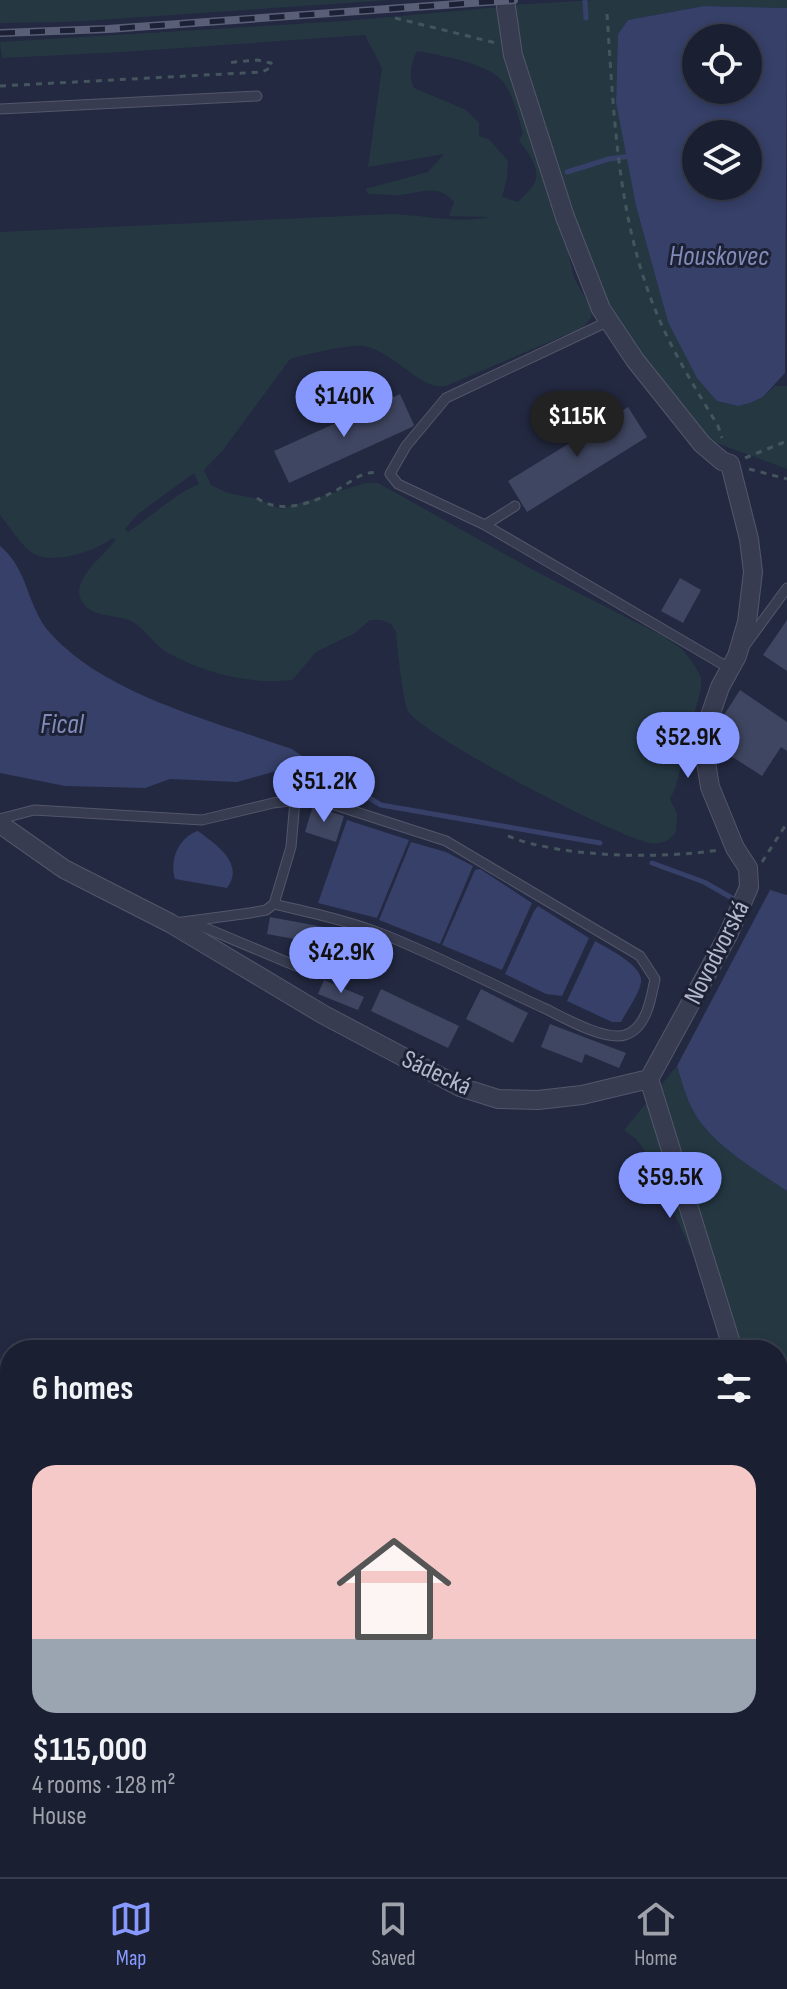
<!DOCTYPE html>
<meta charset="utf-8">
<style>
:root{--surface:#1a1f31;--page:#272c3d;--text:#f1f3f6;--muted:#9fa2ab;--line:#383d4d;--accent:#8799fe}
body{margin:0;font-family:"Sofia Sans Condensed",sans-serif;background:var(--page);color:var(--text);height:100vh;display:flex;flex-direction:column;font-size:30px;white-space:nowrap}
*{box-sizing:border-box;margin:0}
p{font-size:26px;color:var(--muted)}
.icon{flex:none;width:44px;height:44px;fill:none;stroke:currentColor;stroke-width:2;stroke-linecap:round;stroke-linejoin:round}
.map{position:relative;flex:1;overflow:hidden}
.sheet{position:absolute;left:0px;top:1340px;width:788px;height:538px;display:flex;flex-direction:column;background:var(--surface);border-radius:32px 32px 0 0;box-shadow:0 4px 12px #0003,0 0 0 2px var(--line)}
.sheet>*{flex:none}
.tools{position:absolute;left:682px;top:24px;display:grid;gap:16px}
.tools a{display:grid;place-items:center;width:80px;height:80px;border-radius:50%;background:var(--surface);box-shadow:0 4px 12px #0003,0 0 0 2px var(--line);font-size:40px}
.price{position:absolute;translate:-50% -68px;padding:0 18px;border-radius:28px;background:var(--accent);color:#111;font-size:26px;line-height:52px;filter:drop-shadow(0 2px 4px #0008)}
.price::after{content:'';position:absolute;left:50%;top:48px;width:24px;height:18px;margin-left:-12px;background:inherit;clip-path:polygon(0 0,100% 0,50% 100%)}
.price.current{background:#222;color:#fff}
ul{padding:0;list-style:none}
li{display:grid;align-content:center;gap:16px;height:424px;padding:0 32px}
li+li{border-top:2px solid var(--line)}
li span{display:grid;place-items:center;height:248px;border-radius:24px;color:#555}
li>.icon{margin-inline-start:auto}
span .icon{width:144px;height:144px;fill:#fffc;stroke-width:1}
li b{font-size:34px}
h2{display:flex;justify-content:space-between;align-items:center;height:96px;padding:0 32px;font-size:34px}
.tab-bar{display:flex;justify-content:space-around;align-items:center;height:112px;border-top:2px solid var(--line);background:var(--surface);font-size:22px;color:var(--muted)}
.tab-bar a{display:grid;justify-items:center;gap:4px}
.tab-bar .current{color:var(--accent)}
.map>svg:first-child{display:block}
.green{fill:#253842;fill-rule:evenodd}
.water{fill:#364068;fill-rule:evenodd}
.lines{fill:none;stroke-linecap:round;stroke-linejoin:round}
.stream{stroke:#364068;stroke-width:5}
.building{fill:#3f4661}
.lane-casing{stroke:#53576b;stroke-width:11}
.street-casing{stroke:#53576b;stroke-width:20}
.secondary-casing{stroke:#53576b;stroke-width:26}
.path{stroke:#44555e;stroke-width:3;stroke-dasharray:6 6;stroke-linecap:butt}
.lane{stroke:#383c50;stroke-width:9}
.street{stroke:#383c50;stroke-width:18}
.secondary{stroke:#454a64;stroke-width:24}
.rail-casing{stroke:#5a5f78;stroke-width:8}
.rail{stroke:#1d2135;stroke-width:5;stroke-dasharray:15;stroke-linecap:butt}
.labels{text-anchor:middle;stroke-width:6;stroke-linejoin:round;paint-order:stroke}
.street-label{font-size:26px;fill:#b4b8cb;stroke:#1d2135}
.water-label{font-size:28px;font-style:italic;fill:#818cb8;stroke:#1d2135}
</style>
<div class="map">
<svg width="787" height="1877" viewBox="0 0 787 1877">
<rect width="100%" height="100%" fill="#232941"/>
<path class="green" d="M0,0H391L68,22L0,23Z
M596,0H787V8L704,6L628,20L618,34L616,103L636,206L668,322L717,401L738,406L750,403L763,397L775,386H787V469L706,439L663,389L605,300L586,256L528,84L511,5Z
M501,7L566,233L562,239L567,246L574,278L592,310L591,318L582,328L446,386C421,391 395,352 364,346C349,344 307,354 290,359L223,450L204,470L211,485L228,493L258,499L280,509L366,483H378L537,572L661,635L682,649L695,666L701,678V688L676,786L670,799L677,814L676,831C671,840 661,845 650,843C618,838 423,736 408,711C403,701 397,646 396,632L391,624L381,620H370L355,633L316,652L292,680C251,685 205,673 168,653C154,645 145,628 131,621C116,614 90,618 81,600C71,578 106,555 116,539L112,538C97,551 53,565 34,554C21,546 10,527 0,515V232L391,214C422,215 460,224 489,217L449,216L454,202C440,185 426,191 407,194C395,196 381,194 369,194L365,189L428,172L444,154L368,167L382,68L365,35L122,52L2,58L0,42L345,21ZM417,51C440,55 492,64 505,84C513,97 517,112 521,126L523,133L519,141C527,150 541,169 535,182C532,189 523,196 518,202L502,197L507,178L508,161L489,139L479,136V123L466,110L414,88C408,75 411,63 417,51ZM194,473L199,484C176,493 151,517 128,532L125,529L138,514Z
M677,1066C682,1082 686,1099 695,1114C714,1146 756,1170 787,1191V1557L778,1527V1350H724L698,1265L646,1152L636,1139L624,1130Z"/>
<path class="water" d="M704,6L787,8L785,373L763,397L750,403L738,406L717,401L697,378L668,322L636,206L616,103L618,34L628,20ZM696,38H748V90H696ZM696,134H748V186H696Z
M0,546C29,569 26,607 51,634C106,695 216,722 292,749L302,756L301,764L237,782L170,779L145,788L65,786L0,773Z
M347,820L409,840L377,918L318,903Z
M198,831C217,845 245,864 227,888L175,879C169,860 179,837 198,831Z
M411,842L446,852L473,866L440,944L379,920Z
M480,869L532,903L502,970L442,945L475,870Z
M770,890L787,895V1191C756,1170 714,1146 695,1114C686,1099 682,1082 677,1066Z
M538,906L589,938L562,996L546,994L505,974L534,911Z
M595,941C607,948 644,966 641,982C639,995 627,1010 621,1022H612L567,1001Z"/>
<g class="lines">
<path class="stream" d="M585,1L586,18
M567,172L609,159L631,156
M295,764L317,767L381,805L600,843
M652,863L704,882L732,898"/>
</g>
<path class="building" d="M400,394L414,425L412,427L289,483L274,451Z
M628,407L647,437L527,512L508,481Z
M680,578L701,590L683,623L661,611Z
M787,620V671L763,655Z
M740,690L787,722V751L781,747L762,776L723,751L737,728L722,718Z
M313,806L344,816L336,842L305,832Z
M270,917L329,928L374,943L369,959L326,945L267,934Z
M324,980L364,997L358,1010L318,994Z
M381,989L459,1026L448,1048L371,1011Z
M481,989L528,1013L513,1043L466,1019Z
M550,1024L626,1053L619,1068L585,1054L582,1063L541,1047Z"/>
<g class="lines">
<defs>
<path id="lane" d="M0,109L257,96
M609,321L446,398L406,446L390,474L398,484L485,525L729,668
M485,525L515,506
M746,644L787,588
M0,819L34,810L202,820L273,803L313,798L446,841L640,956L655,979C651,998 647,1028 625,1035C605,1041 564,1018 546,1009C493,985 440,957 385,935C350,921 311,913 274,904
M189,921L296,966
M175,923L250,913L266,910L274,904L291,847L295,801"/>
<path id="street" d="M505,0L513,55L565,217L601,309L635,360L702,444L722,461L730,464L749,539L753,572L747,622L737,656L720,687L711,713L704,749L710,787L735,848L748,868L749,887L728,935L649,1079
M0,824L64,869L170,923L324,1015L460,1087L498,1099L538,1100L582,1095L649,1079
M649,1079L733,1350
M778,1492L787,1520"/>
<path id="secondary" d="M0,1702L10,1720
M90,1868L94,1877"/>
</defs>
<use href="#lane" class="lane-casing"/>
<use href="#street" class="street-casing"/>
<use href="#secondary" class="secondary-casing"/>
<path class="path" d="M607,14C614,115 617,219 657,314C673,353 696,389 718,426L722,438
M395,18L496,43
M0,86L262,72L272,67L271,63L257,60L225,63
M745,458L787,441
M749,469L787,479
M257,498C281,515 313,503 337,490C350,483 362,470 378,473
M508,836C562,858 661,859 719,850
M762,862L787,823"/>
<use href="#lane" class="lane"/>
<use href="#street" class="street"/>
<use href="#secondary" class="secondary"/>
<defs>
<path id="rail" d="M0,33L108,29L514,0"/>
</defs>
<use href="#rail" class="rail-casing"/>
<use href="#rail" class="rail"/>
</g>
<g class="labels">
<g class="street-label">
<text transform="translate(716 952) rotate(-63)" y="9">Novodvorská</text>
<text transform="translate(437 1072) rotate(25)" y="9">Sádecká</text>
</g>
<g class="water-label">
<text x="719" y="265">Houskovec</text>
<text x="62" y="733">Fical</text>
</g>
</g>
</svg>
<div class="tools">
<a><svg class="icon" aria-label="locate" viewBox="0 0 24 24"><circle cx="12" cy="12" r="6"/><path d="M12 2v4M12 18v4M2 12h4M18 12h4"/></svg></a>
<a><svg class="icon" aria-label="layers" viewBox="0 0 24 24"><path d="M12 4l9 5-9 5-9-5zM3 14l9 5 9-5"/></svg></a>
</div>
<b class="price" style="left:344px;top:439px">$140K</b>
<b class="price current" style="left:577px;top:459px">$115K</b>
<b class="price" style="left:688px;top:780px">$52.9K</b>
<b class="price" style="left:324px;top:824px">$51.2K</b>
<b class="price" style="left:341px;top:995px">$42.9K</b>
<b class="price" style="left:670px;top:1220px">$59.5K</b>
<section class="sheet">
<h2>6 homes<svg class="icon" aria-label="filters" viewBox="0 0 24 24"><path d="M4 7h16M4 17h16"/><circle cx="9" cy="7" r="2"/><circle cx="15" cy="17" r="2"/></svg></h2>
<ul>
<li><span style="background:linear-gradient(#f6c9c9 70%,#9aa5b1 0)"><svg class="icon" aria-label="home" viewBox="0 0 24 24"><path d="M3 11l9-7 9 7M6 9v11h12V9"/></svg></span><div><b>$115,000</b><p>4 rooms · 128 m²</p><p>House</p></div></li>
</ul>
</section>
</div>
<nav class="tab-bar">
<a class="current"><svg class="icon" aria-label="map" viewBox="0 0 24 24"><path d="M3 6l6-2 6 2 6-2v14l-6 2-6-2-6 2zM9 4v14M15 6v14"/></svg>Map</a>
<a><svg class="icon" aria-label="saved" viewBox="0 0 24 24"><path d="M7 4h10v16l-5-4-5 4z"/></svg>Saved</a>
<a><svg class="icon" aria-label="home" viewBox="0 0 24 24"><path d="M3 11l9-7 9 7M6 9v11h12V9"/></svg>Home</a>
</nav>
